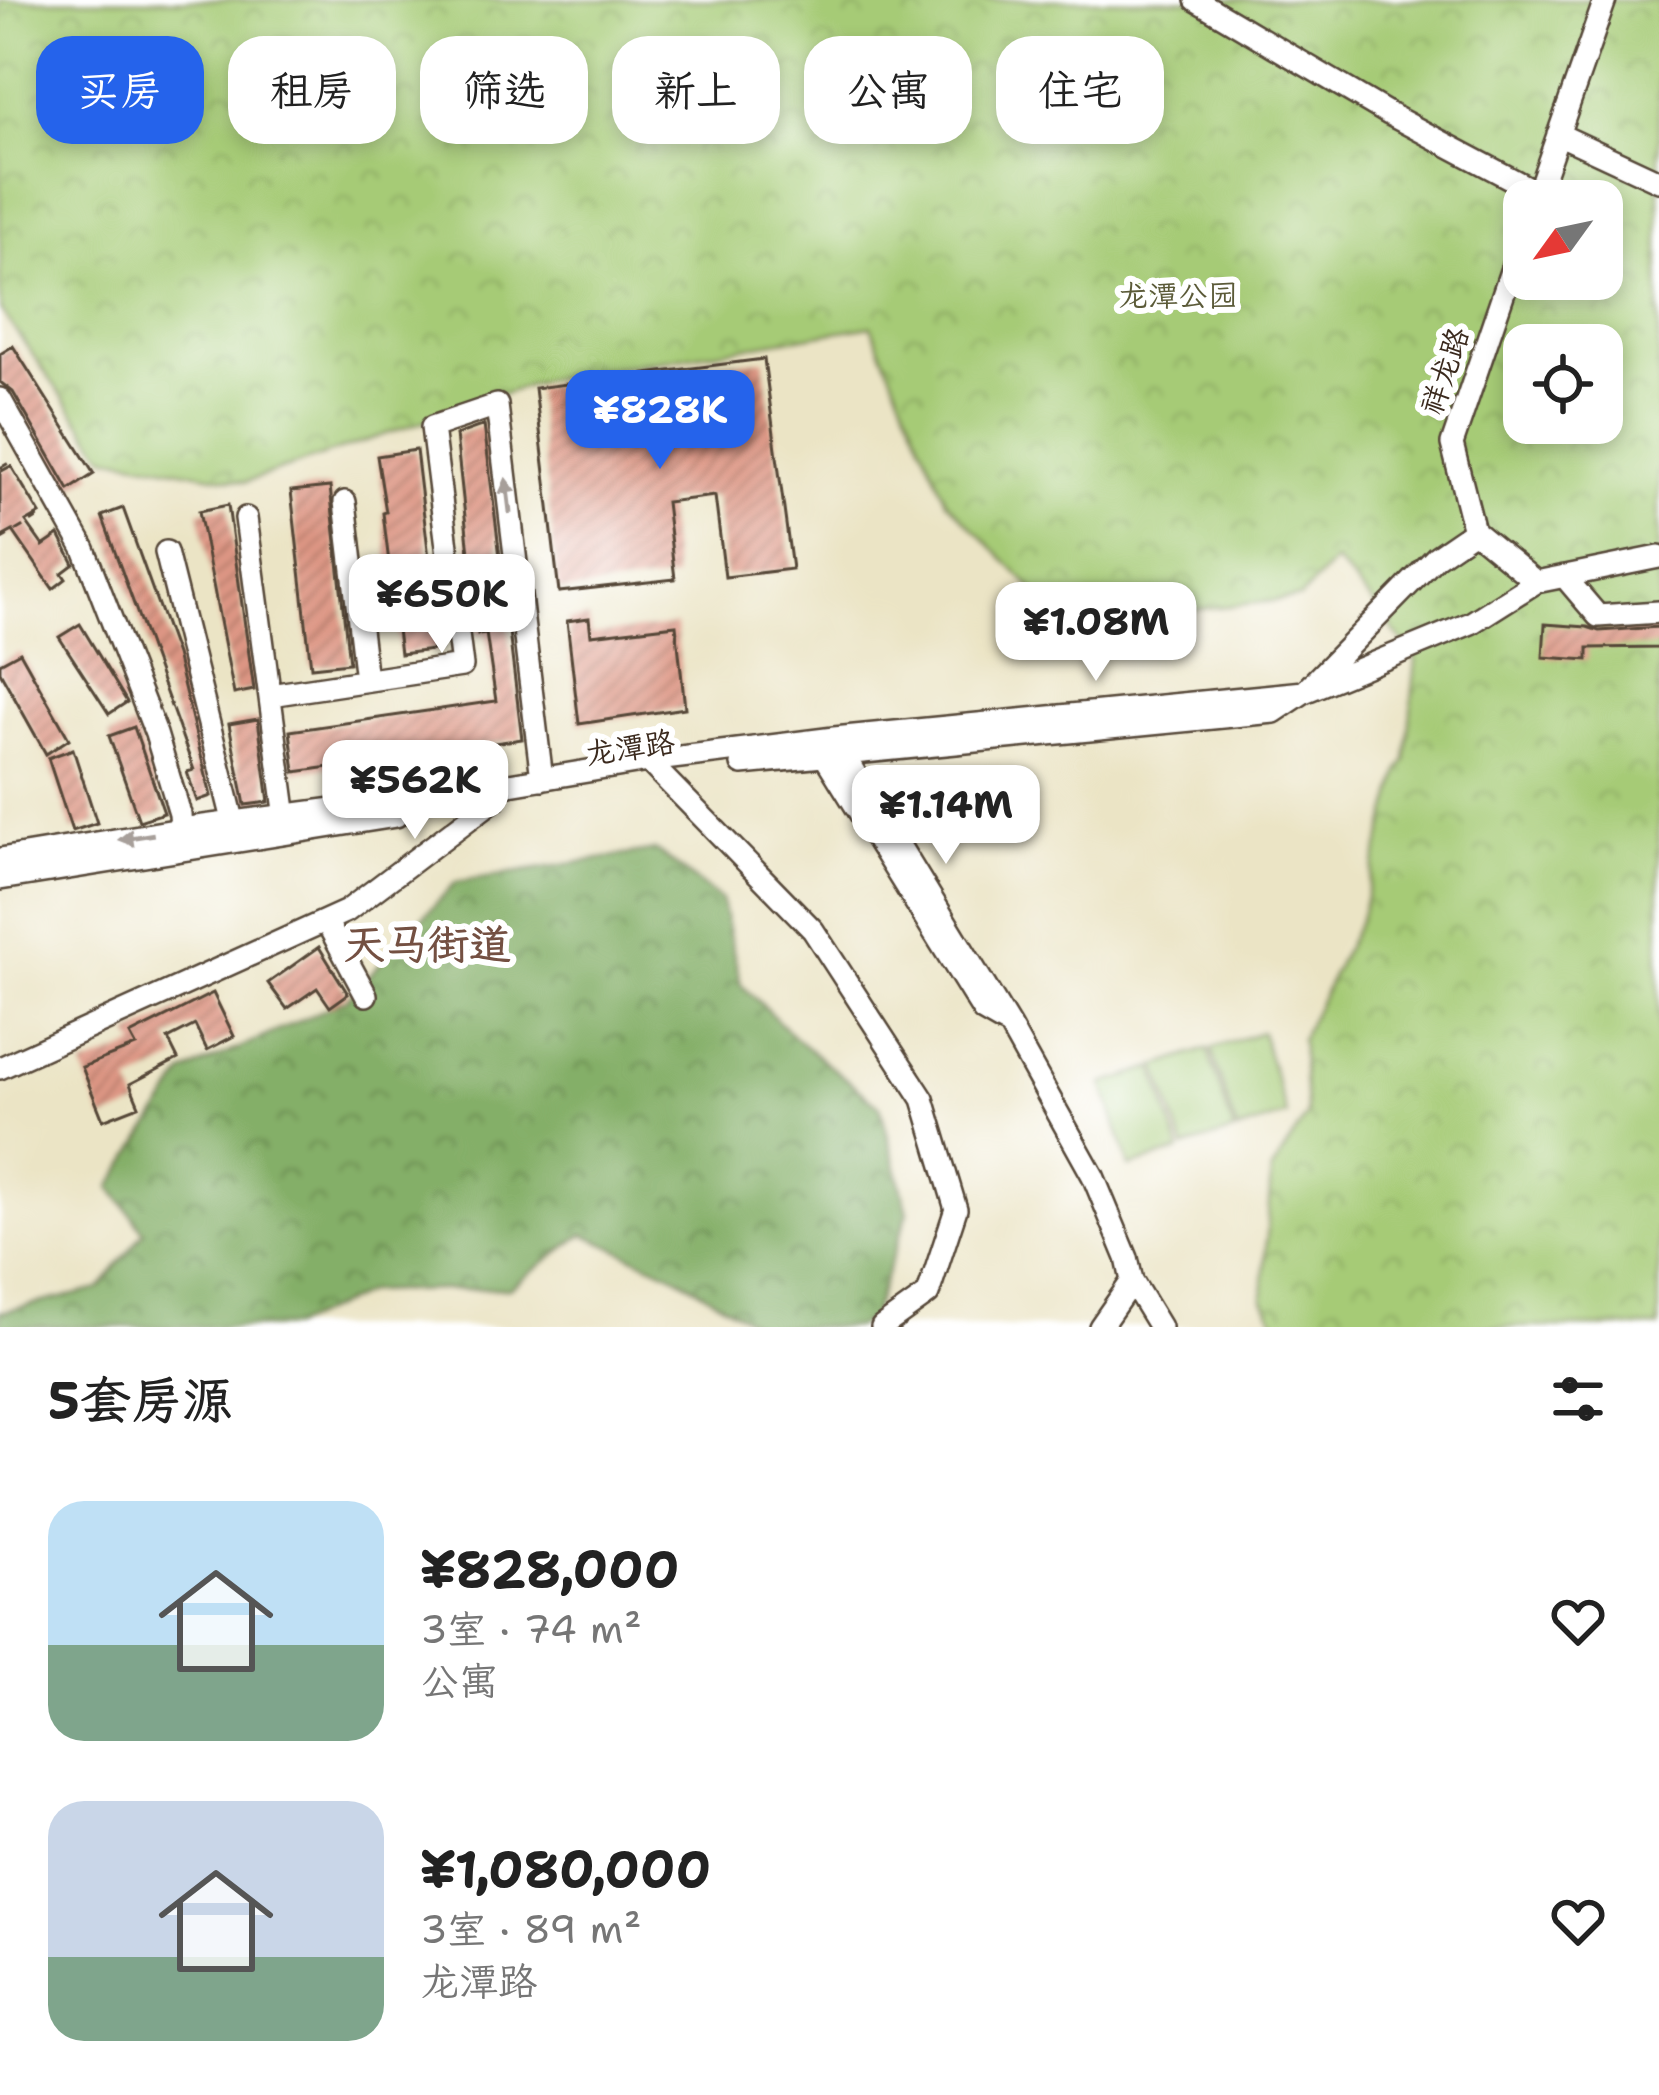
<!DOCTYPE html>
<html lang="zh">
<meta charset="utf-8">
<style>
:root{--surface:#fff;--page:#f2f2f2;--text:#222;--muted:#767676;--accent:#2563eb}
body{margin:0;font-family:"Shantell Sans","LXGW WenKai TC",sans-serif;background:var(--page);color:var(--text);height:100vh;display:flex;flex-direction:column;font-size:45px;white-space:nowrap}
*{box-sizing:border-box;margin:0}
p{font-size:39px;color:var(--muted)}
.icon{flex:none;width:66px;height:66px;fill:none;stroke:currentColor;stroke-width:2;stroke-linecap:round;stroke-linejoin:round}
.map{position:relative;height:1327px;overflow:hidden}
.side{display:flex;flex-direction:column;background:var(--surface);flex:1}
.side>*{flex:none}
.guide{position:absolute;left:36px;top:36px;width:1587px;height:108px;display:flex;gap:24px}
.needle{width:78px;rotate:237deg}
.buttons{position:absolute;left:1503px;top:180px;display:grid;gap:24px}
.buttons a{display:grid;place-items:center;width:120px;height:120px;border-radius:24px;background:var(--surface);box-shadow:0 6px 18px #0003;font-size:60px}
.price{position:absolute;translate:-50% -102px;padding:0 27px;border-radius:24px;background:#fff;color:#222;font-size:39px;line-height:78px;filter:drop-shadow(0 3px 6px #0008)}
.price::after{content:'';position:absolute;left:50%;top:72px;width:36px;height:27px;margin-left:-18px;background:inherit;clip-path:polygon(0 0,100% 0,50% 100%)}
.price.selected{background:var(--accent);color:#fff}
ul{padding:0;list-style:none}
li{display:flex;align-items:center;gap:36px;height:300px;padding:0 48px}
li span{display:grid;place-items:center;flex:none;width:336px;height:240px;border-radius:36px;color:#555}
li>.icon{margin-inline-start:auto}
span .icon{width:144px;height:144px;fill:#fffc;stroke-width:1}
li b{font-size:51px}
h2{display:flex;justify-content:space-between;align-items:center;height:144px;padding:0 48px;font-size:51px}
.pill{padding:0 42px;border-radius:36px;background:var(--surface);box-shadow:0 6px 18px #0003;font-size:42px;line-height:108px}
.pill.selected{background:var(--accent);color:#fff}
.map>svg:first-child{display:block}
.forest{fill:url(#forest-crowns);stroke:#606c42;stroke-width:3}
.park{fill:url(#park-crowns);stroke:#707a4a;stroke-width:3;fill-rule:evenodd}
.garden{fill:#a6cb76;stroke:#707a4a;stroke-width:3}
.building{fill:url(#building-hatch)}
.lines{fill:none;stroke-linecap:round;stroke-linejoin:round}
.minor-casing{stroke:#554637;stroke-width:26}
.path{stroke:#554637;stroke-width:3;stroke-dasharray:9 9;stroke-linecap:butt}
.minor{stroke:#fff;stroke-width:21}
.oneway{fill:#a79f9a}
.labels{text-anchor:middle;stroke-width:12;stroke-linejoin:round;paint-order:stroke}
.park-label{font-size:30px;fill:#5b5a38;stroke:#fff}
.street-label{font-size:30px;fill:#3b2a1e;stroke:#fff}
.district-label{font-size:42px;font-weight:bold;fill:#745042;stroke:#fff}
</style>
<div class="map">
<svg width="1659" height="1327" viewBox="0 0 1659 1327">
<defs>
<pattern id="forest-crowns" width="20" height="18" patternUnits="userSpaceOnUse" patternTransform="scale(3)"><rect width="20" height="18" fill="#84af67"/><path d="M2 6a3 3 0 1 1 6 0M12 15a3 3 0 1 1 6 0" fill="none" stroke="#6d8f54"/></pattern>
<pattern id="park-crowns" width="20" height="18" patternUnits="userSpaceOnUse" patternTransform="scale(3)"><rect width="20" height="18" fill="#a6cb76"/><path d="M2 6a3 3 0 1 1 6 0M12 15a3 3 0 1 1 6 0" fill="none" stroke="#90ae66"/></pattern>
<pattern id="building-hatch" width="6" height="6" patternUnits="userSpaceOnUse" patternTransform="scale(3)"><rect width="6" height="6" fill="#dd9684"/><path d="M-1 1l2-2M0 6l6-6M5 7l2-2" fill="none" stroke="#b47b6b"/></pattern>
</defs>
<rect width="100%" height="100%" fill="#fff"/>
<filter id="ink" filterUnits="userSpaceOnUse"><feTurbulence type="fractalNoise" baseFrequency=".00833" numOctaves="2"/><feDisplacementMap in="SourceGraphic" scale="24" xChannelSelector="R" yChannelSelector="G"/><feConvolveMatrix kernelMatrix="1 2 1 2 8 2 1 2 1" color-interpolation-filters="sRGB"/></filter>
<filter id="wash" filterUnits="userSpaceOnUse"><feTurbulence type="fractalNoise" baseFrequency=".004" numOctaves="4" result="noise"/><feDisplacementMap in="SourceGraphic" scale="48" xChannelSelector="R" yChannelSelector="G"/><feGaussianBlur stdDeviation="2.7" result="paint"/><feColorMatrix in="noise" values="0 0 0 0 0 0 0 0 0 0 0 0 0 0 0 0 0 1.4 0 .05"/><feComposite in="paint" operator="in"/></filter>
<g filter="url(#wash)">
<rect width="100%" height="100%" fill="#ebe4c5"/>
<path class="forest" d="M655,850L721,900L741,984L795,1038L880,1106L908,1212L871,1318L856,1327H760L678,1277L584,1234L509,1288L368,1292L291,1327H0V1312L99,1289L144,1232L111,1187L185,1073L347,999L456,882Z"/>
<path class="park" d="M0,0H1659V1327H1278L1263,1297L1271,1172L1307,1115L1301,1039L1360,919L1400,770L1406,761L1416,660L1373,603L1335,561L1300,598L1067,624L946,500L871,326L544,380L246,482L105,456L0,309ZM1524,201H1602V279H1524ZM1524,345H1602V423H1524Z"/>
<path class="garden" d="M1261,1032L1287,1115L1237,1131L1211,1049Z
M1207,1049L1234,1132L1184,1148L1157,1066Z
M1154,1068L1180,1151L1130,1167L1103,1084Z"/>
<g id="blocks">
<path class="building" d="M13,346L94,474L69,490L13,392L0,382V354Z
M764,359L792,569L725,577L715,496L666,502L675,579L559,592L535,388Z
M484,425L522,739L295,772L290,731L496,701L486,633L478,634L456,435Z
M416,450L440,649L400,654L383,513L386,512L377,456Z
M11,466L40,514L26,522L43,546L59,535L74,564L62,573L66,579L53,589L13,531L0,538V472Z
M330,487L349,663L311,667L291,491Z
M228,505L254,690L234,694L199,511Z
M123,508L176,655L211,796L197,801L187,772L194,770L102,516Z
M589,618L591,635L676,625L685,708L579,724L567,621Z
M80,624L127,702L109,714L59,637Z
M1545,624L1587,627L1599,631L1659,627V647L1588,648V660L1543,657Z
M20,652L69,739L46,754L0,672V663Z
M258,719L269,802L245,805L229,724Z
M134,727L164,813L139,821L109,736Z
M73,749L97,823L72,831L48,758Z
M319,947L348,994L330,1007L317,988L287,1009L268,983Z
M213,993L234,1036L207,1050L195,1025L168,1039L178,1059L130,1084L139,1106L103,1120L82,1067L136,1046L130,1035Z"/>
</g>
</g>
<g filter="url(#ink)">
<use href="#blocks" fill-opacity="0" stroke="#554637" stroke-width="3"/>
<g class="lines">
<defs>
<path id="minor" d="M1196,0L1389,114L1538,193
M1558,134L1659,181
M1535,201L1605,0
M0,399L84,549L156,734L180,814L181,829
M345,502L366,680
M246,518L286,818
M1474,531L1452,444L1524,233
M1474,531L1536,582
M166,552L234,824
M1564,576L1598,616L1659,612
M270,695L462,666L432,427L497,405L542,779
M837,744L1010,1027L1093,1176L1127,1258L1132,1281L1160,1327
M819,747L983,1011L1004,1023
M648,761L813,930L923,1099L956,1209L928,1294L882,1327
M742,764L1274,712L1304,692L1436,557L1474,531
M0,859L181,829L455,793L648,761L834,738L1304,692L1471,623L1536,582L1659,557
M0,879L396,816
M326,921L366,995
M0,1068L347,911L494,800
M1100,1327L1132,1281"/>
</defs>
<use href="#minor" class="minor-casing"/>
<path class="path" d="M0,468L14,460
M0,540L42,515"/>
<use href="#minor" class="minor"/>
</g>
<defs><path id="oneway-solid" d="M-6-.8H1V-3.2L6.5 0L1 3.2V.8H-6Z" transform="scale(3)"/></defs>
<g class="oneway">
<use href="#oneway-solid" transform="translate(508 496) rotate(-97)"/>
<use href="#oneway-solid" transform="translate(136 837) rotate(171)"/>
</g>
</g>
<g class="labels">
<g class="park-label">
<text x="1178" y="306">龙潭公园</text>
</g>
<g class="street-label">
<text transform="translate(1445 371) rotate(-71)" y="10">祥龙路</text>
<text transform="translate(630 748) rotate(-8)" y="10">龙潭路</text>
</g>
<g class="district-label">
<text x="427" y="959">天马街道</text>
</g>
</g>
</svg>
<div class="buttons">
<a><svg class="needle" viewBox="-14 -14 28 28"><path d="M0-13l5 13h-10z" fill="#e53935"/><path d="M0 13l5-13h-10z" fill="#767676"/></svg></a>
<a><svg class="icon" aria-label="locate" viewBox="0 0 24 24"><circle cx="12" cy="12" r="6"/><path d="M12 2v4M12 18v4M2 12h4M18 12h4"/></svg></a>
</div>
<b class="price selected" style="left:660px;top:472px">¥828K</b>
<b class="price" style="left:442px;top:656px">¥650K</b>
<b class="price" style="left:1096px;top:684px">¥1.08M</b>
<b class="price" style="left:415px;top:842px">¥562K</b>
<b class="price" style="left:946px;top:867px">¥1.14M</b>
<div class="guide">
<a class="pill selected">买房</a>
<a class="pill">租房</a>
<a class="pill">筛选</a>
<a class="pill">新上</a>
<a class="pill">公寓</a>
<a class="pill">住宅</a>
</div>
</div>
<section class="side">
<h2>5套房源<svg class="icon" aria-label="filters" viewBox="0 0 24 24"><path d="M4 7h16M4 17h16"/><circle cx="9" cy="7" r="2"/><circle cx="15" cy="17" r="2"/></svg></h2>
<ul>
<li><span style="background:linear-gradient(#bfe0f5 60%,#7fa58c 0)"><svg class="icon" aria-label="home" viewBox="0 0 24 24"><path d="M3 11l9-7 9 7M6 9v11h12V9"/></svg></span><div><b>¥828,000</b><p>3室 · 74 m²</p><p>公寓</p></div><svg class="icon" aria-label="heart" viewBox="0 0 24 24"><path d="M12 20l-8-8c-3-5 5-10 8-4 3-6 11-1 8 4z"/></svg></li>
<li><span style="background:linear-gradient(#c9d6e8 65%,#7fa58c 0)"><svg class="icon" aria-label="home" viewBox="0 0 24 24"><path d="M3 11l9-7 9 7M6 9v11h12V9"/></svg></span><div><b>¥1,080,000</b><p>3室 · 89 m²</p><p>龙潭路</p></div><svg class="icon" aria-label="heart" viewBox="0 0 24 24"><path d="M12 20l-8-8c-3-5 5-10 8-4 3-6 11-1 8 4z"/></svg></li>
</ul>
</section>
